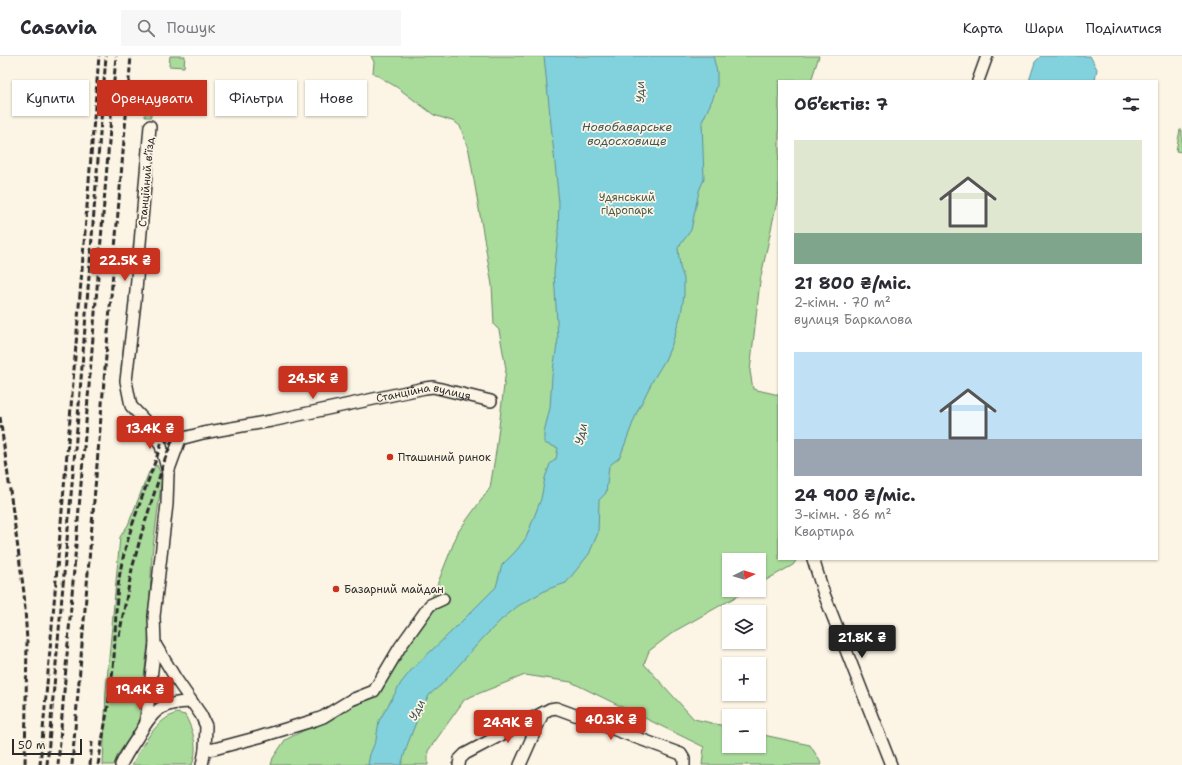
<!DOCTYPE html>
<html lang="uk">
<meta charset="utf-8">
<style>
:root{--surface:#fff;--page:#f7f7f7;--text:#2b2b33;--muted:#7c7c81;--line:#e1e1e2;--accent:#c8321e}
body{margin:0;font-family:"Shantell Sans",sans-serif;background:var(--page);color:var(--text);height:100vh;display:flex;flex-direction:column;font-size:15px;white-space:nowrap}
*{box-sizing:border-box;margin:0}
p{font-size:13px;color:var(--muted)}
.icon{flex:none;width:22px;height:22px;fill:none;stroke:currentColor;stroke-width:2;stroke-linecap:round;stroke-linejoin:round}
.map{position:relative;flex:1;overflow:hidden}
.panel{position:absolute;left:778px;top:24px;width:380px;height:480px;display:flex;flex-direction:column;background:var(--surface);border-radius:0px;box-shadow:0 1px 3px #0004}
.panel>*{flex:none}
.hud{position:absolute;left:12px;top:24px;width:380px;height:36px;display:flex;gap:8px}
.needle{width:26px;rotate:85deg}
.controls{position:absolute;left:722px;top:497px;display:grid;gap:8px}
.controls a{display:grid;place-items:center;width:44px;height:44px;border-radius:0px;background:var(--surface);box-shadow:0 1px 3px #0004;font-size:20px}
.scale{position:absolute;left:12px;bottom:10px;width:70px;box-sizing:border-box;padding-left:4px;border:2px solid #2b2b2b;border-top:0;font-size:11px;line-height:14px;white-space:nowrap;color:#2b2b2b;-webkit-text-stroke:3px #fcf5e5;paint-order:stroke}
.price{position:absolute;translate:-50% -34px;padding:0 9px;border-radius:4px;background:var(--accent);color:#fff;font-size:13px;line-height:26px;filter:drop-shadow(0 1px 2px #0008)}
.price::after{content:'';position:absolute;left:50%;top:24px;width:12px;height:9px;margin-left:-6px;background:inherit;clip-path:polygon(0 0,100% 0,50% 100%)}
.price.selected{background:#222;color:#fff}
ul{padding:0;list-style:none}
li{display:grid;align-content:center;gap:8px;height:212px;padding:0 16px}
li span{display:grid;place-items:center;height:124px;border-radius:0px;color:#555}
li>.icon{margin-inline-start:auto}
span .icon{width:72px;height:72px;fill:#fffc;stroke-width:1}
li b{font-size:17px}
h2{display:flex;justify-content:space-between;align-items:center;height:48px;padding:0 16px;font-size:17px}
.tag{padding:0 14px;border-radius:0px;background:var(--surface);box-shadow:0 1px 3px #0004;font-size:14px;line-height:36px}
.tag.selected{background:var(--accent);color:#fff}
header{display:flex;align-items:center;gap:24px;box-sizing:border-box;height:56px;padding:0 20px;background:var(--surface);border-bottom:1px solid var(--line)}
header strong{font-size:19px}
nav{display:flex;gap:22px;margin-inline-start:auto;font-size:14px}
.search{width:280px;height:36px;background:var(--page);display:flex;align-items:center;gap:10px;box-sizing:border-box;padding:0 14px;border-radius:0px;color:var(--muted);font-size:15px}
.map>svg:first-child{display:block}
.green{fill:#a9db9b;stroke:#6a8363}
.water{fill:#82d2de;stroke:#5f8f96}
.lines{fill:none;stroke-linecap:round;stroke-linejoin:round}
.minor-casing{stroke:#2b2b2b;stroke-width:14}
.minor{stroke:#fcf5e5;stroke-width:11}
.rail{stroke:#2b2b2b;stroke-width:3;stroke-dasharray:6 3;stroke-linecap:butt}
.poi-dot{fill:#c8321e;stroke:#fcf5e5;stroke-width:1.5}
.labels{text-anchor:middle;stroke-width:3.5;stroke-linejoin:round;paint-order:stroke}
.street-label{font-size:11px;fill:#2b2b2b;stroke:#fcf5e5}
.park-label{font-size:11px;fill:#4a5747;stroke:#fcf5e5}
.poi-label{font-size:11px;fill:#2b2b2b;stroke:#fcf5e5;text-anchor:start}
.water-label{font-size:12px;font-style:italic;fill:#415558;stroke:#fcf5e5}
</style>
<header>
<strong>Casavia</strong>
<div class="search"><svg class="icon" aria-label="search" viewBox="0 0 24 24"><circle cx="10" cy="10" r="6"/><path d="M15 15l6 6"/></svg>Пошук</div>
<nav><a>Карта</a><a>Шари</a><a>Поділитися</a></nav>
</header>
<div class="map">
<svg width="1182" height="709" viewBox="0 0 1182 709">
<rect width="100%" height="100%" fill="#fcf5e5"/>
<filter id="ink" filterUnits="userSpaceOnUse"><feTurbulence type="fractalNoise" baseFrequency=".025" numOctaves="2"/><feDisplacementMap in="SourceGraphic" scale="8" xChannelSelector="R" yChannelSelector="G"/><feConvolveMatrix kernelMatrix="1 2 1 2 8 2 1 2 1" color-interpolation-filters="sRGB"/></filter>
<g filter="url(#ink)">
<path class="green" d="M170,0H185L184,11L169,10Z
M371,0H819L811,25H779V136L760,225L750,315L753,333L779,339V503H797L793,509L759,528V504H729V534H748L675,575L649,595L644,608L694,663L729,671V690H759V678L810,689L820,705L821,709H702L704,691L571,626L525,619L465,643L428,695V709H271L273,702L285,684L377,637L431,544L458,476L490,432L496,395L506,313L499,274L494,269L492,229L469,95L460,70L455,66L434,59L398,32L373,17L374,6Z
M146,29H152L151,44L145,43Z
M146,47H151V61H145Z
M1180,74H1182V96L1176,95Z
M157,409L162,421L152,499L148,588L138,671L118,698L114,709H103L106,635L120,481L128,469L149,416Z
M177,657L185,659C193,674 199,692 192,709H132C142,690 155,664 177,657Z"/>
<path class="water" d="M544,0H713L717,16V30L713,42L702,66L704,123L699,135L691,174L678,192L680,211L684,223V239L681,258L672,288L665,304L653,324L637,356L620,401L609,410L606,437L599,444L598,477L589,498L566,527L548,533L532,542L518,550L501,564L484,581L441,629L430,638L422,651L408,687L401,709H368L370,698L376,684L379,665L401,627L413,612L450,577L496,531L502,509L516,495L526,482L541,443L545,422L550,408L556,403L558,392L544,387V376L550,352L552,320L558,283L554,217L558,180L559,147Z
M1041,0H1090L1097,13L1095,25H1029L1035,6Z"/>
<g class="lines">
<defs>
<g id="minor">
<path d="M978,25L987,0"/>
<path d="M150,70L135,246L126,325L131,350L147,367L161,390L168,416L167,448L154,560L155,588L176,623L201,659L206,670L205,694L202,709"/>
<path d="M147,367L156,369L173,382L180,383"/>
<path id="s1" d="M168,416L180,383L203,377L271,365L425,332L433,331L491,345"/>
<path d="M813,503L824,538L891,709"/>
<path d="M146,666L155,588"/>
<path d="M205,694L214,693L259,681L315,664L323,661L351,644L374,635L400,591L430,549L443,543"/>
<path d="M121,709C125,700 131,691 137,682C153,655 159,646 192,646"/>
<path d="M459,709L460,703L465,698L550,653L556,652L681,698L684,703V709"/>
<path d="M520,709L543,657"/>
</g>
</defs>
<use href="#minor" class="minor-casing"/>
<use href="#minor" class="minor"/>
<path class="rail" d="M0,361L24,537L27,585L25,709
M119,580L132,513L142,476L165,403L173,382L181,367
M40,709L71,351L99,0
M47,709L79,349L106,0
M58,709L116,0
M72,709L131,0
M90,709L92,686
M98,709C104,673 111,637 114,601C116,568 115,535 123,502C134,454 157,409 169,361"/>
</g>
</g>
<g class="poi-dot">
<circle cx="390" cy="401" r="4"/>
<circle cx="336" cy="533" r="4"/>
</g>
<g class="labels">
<g class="street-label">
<text transform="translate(146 126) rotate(-85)" y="4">Станційний в’їзд</text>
<text dy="4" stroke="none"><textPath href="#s1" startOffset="284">Станційна вулиця</textPath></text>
</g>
<g class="park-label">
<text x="627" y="145">Удянський<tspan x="627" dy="13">гідропарк</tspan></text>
</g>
<g class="poi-label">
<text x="398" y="405">Пташиний ринок</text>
<text x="344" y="537">Базарний майдан</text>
</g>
<g class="water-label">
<text transform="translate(640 36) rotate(-90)" y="4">Уди</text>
<text x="627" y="75">Новобаварське<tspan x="627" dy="14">водосховище</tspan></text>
<text transform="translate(581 378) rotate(-77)" y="4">Уди</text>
<text transform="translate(417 654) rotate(-63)" y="4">Уди</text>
</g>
</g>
</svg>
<div class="controls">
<a><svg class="needle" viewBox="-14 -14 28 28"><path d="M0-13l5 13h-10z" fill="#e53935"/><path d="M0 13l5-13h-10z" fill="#7c7c81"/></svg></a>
<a><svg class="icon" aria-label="layers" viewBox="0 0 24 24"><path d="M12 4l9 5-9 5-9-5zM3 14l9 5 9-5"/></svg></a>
<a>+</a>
<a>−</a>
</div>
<div class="scale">50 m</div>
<b class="price" style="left:125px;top:226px">22.5K ₴</b>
<b class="price" style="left:313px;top:344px">24.5K ₴</b>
<b class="price" style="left:150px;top:394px">13.4K ₴</b>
<b class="price selected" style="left:862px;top:603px">21.8K ₴</b>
<b class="price" style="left:140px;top:655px">19.4K ₴</b>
<b class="price" style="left:611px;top:685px">40.3K ₴</b>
<b class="price" style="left:508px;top:688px">24.9K ₴</b>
<div class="hud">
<a class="tag">Купити</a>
<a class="tag selected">Орендувати</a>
<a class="tag">Фільтри</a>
<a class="tag">Нове</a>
</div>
<section class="panel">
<h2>Об’єктів: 7<svg class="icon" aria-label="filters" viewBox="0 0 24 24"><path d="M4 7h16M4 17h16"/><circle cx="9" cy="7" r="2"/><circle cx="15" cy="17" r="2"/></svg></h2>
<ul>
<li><span style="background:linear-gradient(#dfe7d0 75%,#7fa58c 0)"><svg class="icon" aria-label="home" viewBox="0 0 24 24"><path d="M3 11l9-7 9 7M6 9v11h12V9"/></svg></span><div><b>21 800 ₴/міс.</b><p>2-кімн. · 70 m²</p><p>вулиця Баркалова</p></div></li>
<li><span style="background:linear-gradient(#bfe0f5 70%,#9aa5b1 0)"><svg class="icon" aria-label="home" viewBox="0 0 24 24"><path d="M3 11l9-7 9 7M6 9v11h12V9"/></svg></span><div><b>24 900 ₴/міс.</b><p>3-кімн. · 86 m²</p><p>Квартира</p></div></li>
</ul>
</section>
</div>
